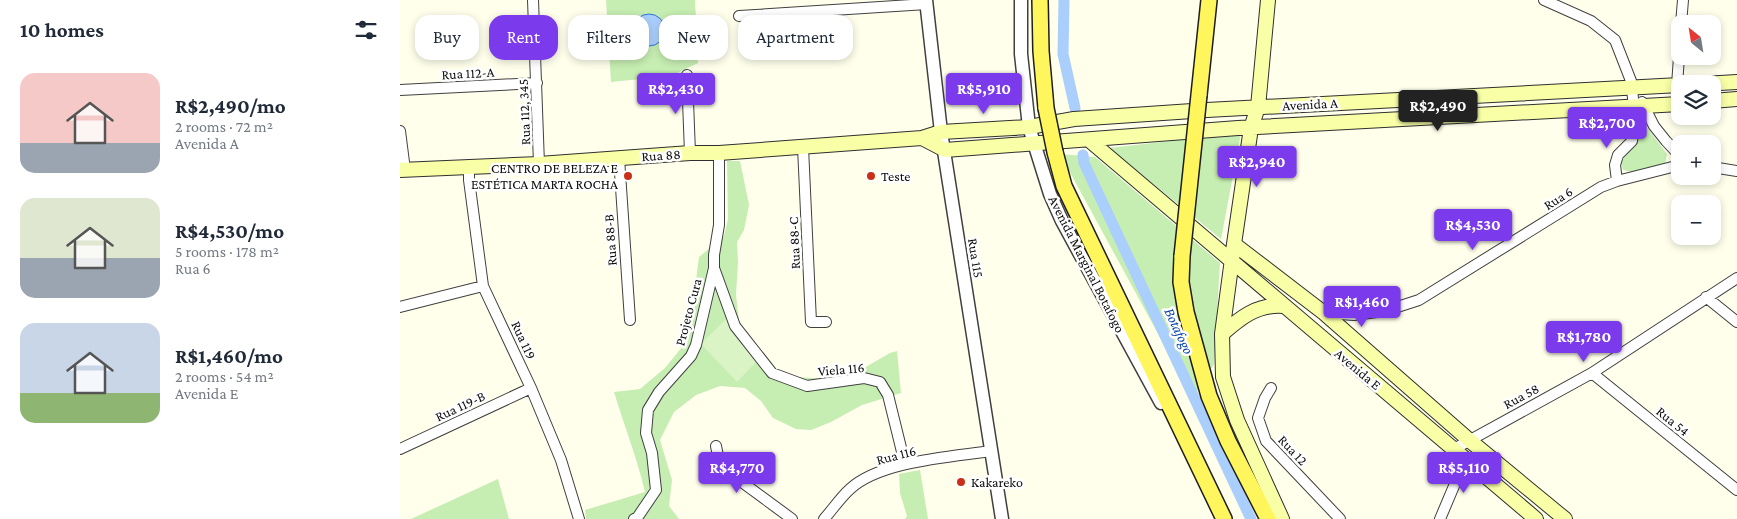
<!DOCTYPE html>
<meta charset="utf-8">
<style>
:root{--surface:#fff;--page:#f2f2f3;--text:#1f2937;--muted:#747a83;--accent:#7c3aed}
body{margin:0;font-family:"Crimson Pro",serif;background:var(--page);color:var(--text);height:100vh;display:flex;flex-direction:column;font-size:19px;white-space:nowrap}
*{box-sizing:border-box;margin:0}
p{font-size:16px;color:var(--muted)}
.icon{flex:none;width:28px;height:28px;fill:none;stroke:currentColor;stroke-width:2;stroke-linecap:round;stroke-linejoin:round}
.map{position:relative;flex:1;overflow:hidden}
.panel{display:flex;flex-direction:column;background:var(--surface);width:400px}
.panel>*{flex:none}
.top-card{position:absolute;left:15px;top:15px;width:475px;height:45px;display:flex;gap:10px}
.needle{width:32px;rotate:330deg}
.controls{position:absolute;left:1271px;top:15px;display:grid;gap:10px}
.controls a{display:grid;place-items:center;width:50px;height:50px;border-radius:10px;background:var(--surface);box-shadow:0 2px 8px #0003;font-size:25px}
.price{position:absolute;translate:-50% -42px;padding:0 11px;border-radius:5px;background:var(--accent);color:#fff;font-size:16px;line-height:32px;filter:drop-shadow(0 1px 2px #0008)}
.price::after{content:'';position:absolute;left:50%;top:30px;width:15px;height:11px;margin-left:-8px;background:inherit;clip-path:polygon(0 0,100% 0,50% 100%)}
.price.active{background:#222;color:#fff}
ul{padding:0;list-style:none}
li{display:flex;align-items:center;gap:15px;height:125px;padding:0 20px}
li span{display:grid;place-items:center;flex:none;width:140px;height:100px;border-radius:15px;color:#555}
li>.icon{margin-inline-start:auto}
span .icon{width:60px;height:60px;fill:#fffc;stroke-width:1}
li b{font-size:21px}
h2{display:flex;justify-content:space-between;align-items:center;height:60px;padding:0 20px;font-size:21px}
.pill{padding:0 18px;border-radius:15px;background:var(--surface);box-shadow:0 2px 8px #0003;font-size:18px;line-height:45px}
.pill.active{background:var(--accent);color:#fff}
main{display:flex;flex:1;min-height:0}
.map>svg:first-child{display:block}
.green{fill:#c6edb2}
.pitch{fill:#dbf4c5}
.water{fill:#abcffc;stroke:#2b74da}
.lines{fill:none;stroke-linecap:round;stroke-linejoin:round}
.canal{stroke:#abcffc;stroke-width:11}
.minor-casing{stroke:#404040;stroke-width:12}
.tertiary-casing{stroke:#404040;stroke-width:15}
.secondary-casing{stroke:#2f2f2f;stroke-width:16}
.primary-casing{stroke:#1e1e1e;stroke-width:18}
.minor{stroke:#fff;stroke-width:10}
.tertiary{stroke:#fff;stroke-width:12}
.secondary{stroke:#f9ffa7;stroke-width:14}
.primary{stroke:#fff55c;stroke-width:15}
.primary-bridge-casing{stroke:#1e1e1e;stroke-width:18;stroke-linecap:butt}
.primary-bridge{stroke:#fff55c;stroke-width:15}
.poi-dot{fill:#ca3017;stroke:#fff;stroke-width:2}
.labels{text-anchor:middle;stroke-width:5;stroke-linejoin:round;paint-order:stroke}
.street-label{font-size:14px;fill:#0d0d0d;stroke:#fff}
.poi-label{font-size:14px;fill:#0d0d0d;stroke:#fff;text-anchor:start}
.water-label{font-size:15px;font-style:italic;fill:#0a47aa;stroke:#fff}
</style>
<main>
<section class="panel">
<h2>10 homes<svg class="icon" aria-label="filters" viewBox="0 0 24 24"><path d="M4 7h16M4 17h16"/><circle cx="9" cy="7" r="2"/><circle cx="15" cy="17" r="2"/></svg></h2>
<ul>
<li><span style="background:linear-gradient(#f6c9c9 70%,#9aa5b1 0)"><svg class="icon" aria-label="home" viewBox="0 0 24 24"><path d="M3 11l9-7 9 7M6 9v11h12V9"/></svg></span><div><b>R$2,490/mo</b><p>2 rooms · 72 m²</p><p>Avenida A</p></div></li>
<li><span style="background:linear-gradient(#dfe7d0 60%,#9aa5b1 0)"><svg class="icon" aria-label="home" viewBox="0 0 24 24"><path d="M3 11l9-7 9 7M6 9v11h12V9"/></svg></span><div><b>R$4,530/mo</b><p>5 rooms · 178 m²</p><p>Rua 6</p></div></li>
<li><span style="background:linear-gradient(#c9d6e8 70%,#8fb573 0)"><svg class="icon" aria-label="home" viewBox="0 0 24 24"><path d="M3 11l9-7 9 7M6 9v11h12V9"/></svg></span><div><b>R$1,460/mo</b><p>2 rooms · 54 m²</p><p>Avenida E</p></div></li>
</ul>
</section>
<div class="map">
<svg width="1337" height="519" viewBox="0 0 1337 519">
<rect width="100%" height="100%" fill="#ffffec"/>
<path class="green" d="M206,0H295L298,63L271,76L211,82Z
M1242,121L1267,154L1265,164L1232,172L1223,170L1221,162L1229,151L1236,123Z
M841,133L821,239L709,148Z
M660,154L695,157L820,263L814,364L793,398Z
M327,161H340L349,205L344,230L337,242L338,262L336,295L339,321L353,349L382,376L429,379L450,376L490,353L497,351L501,393L462,405L431,422L411,430L396,429L373,418L361,401L345,388L320,386L296,395L274,412L260,440L272,480L269,506L279,519H186L185,510L245,492C237,458 224,425 214,392L240,389L265,368L287,341L294,314L296,280L299,257L324,236L328,219Z
M520,470L528,519H505L507,516L500,493L499,474Z
M98,479L109,519H11Z"/>
<path class="pitch" d="M326,319L361,357L337,382L301,344Z"/>
<path class="water" d="M233 30a16 16 0 1 1 32 0a16 16 0 1 1-32 0Z"/>
<g class="lines">
<path class="canal" d="M664,0L663,54L675,108
M683,155L684,163L851,519"/>
<defs>
<path id="minor" d="M133,0L139,164
M1144,0L1191,21L1215,40L1231,81L1234,107L1233,133L1232,141L1218,155L1215,165L1217,181
M339,16L527,4
M1281,24L1283,0
M287,75L290,153
M1277,85L1280,43
M0,90L137,83
M1242,102L1254,126L1266,141L1280,156
M0,131L5,170
M403,147L411,322H426
M219,158L230,320
M69,167V180L83,286L131,388L161,460L179,519
M1312,167L1337,171
M314,268L335,326L372,373L407,386L464,378L480,382L488,395L505,464
M1306,297L1337,322
M0,307L83,286
M924,313L954,315L985,311L1019,300L1201,187L1217,181L1280,165
M1192,373L1337,490
M871,388L865,398L858,418L866,441L940,519
M316,446L320,466L392,519
M0,449L131,388
M1054,449L1192,373L1337,278
M234,519L237,518L256,490L252,453L246,433L248,410L259,392L291,356L296,345L314,268V255L319,225V153
M424,519C433,509 440,498 450,489C480,461 551,457 591,451
M1040,519L1065,460"/>
<path id="tertiary" d="M526,0L541,132L602,519
M621,0V54L629,127L650,194L662,221L761,403"/>
<path id="secondary" d="M868,0L858,107L851,128L834,244L822,334L823,377L837,420L882,519
M1303,84L1337,82
M1312,101L1337,99
M522,138L545,150L838,128L1280,104
M689,140L1136,519
M0,170L139,164L290,153H319L522,138L541,132L629,127L674,119L807,110L1280,85
M834,244L924,313L1069,440L1165,519
M822,334C840,318 857,304 883,306"/>
<path id="primary" d="M640,0L641,51L646,108
M799,95L809,0
M655,152L664,186L824,519
M782,256L781,282L786,312L809,396L828,441L868,519"/>
</defs>
<use href="#minor" class="minor-casing"/>
<use href="#tertiary" class="tertiary-casing"/>
<use href="#secondary" class="secondary-casing"/>
<use href="#primary" class="primary-casing"/>
<use href="#minor" class="minor"/>
<use href="#tertiary" class="tertiary"/>
<use href="#secondary" class="secondary"/>
<use href="#primary" class="primary"/>
<defs>
<path id="primary-bridge" d="M646,108L655,152
M782,256L799,95"/>
</defs>
<use href="#primary-bridge" class="primary-bridge-casing"/>
<use href="#primary-bridge" class="primary-bridge"/>
</g>
<g class="poi-dot">
<circle cx="228" cy="176" r="5"/>
<circle cx="471" cy="176" r="5"/>
<circle cx="561" cy="482" r="5"/>
</g>
<g class="labels">
<g class="street-label">
<text transform="translate(68 73) rotate(-3)" y="5">Rua 112-A</text>
<text transform="translate(910 104) rotate(-3)" y="5">Avenida A</text>
<text transform="translate(124 112) rotate(-92)" y="5">Rua 112, 345</text>
<text transform="translate(261 155) rotate(-4)" y="5">Rua 88</text>
<text transform="translate(1158 198) rotate(-32)" y="5">Rua 6</text>
<text transform="translate(210 240) rotate(-94)" y="5">Rua 88-B</text>
<text transform="translate(394 243) rotate(-92)" y="5">Rua 88-C</text>
<text transform="translate(576 258) rotate(81)" y="5">Rua 115</text>
<text transform="translate(687 264) rotate(63)" y="5">Avenida Marginal Botafogo</text>
<text transform="translate(288 312) rotate(-75)" y="5">Projeto Cura</text>
<text transform="translate(124 340) rotate(65)" y="5">Rua 119</text>
<text transform="translate(441 369) rotate(-5)" y="5">Viela 116</text>
<text transform="translate(958 369) rotate(40)" y="5">Avenida E</text>
<text transform="translate(1121 396) rotate(-28)" y="5">Rua 58</text>
<text transform="translate(60 406) rotate(-25)" y="5">Rua 119-B</text>
<text transform="translate(1273 421) rotate(39)" y="5">Rua 54</text>
<text transform="translate(893 450) rotate(47)" y="5">Rua 12</text>
<text transform="translate(496 455) rotate(-15)" y="5">Rua 116</text>
</g>
<g class="poi-label">
<text x="218" y="173" text-anchor="end">CENTRO DE BELEZA E<tspan x="218" dy="16">ESTÉTICA MARTA ROCHA</tspan></text>
<text x="481" y="181">Teste</text>
<text x="571" y="487">Kakareko</text>
</g>
<g class="water-label">
<text transform="translate(779 331) rotate(65)" y="5">Botafogo</text>
</g>
</g>
</svg>
<div class="controls">
<a><svg class="needle" viewBox="-14 -14 28 28"><path d="M0-13l5 13h-10z" fill="#e53935"/><path d="M0 13l5-13h-10z" fill="#747a83"/></svg></a>
<a><svg class="icon" aria-label="layers" viewBox="0 0 24 24"><path d="M12 4l9 5-9 5-9-5zM3 14l9 5 9-5"/></svg></a>
<a>+</a>
<a>−</a>
</div>
<b class="price" style="left:276px;top:115px">R$2,430</b>
<b class="price" style="left:584px;top:115px">R$5,910</b>
<b class="price active" style="left:1038px;top:132px">R$2,490</b>
<b class="price" style="left:1207px;top:149px">R$2,700</b>
<b class="price" style="left:857px;top:188px">R$2,940</b>
<b class="price" style="left:1073px;top:251px">R$4,530</b>
<b class="price" style="left:962px;top:328px">R$1,460</b>
<b class="price" style="left:1184px;top:363px">R$1,780</b>
<b class="price" style="left:337px;top:494px">R$4,770</b>
<b class="price" style="left:1064px;top:494px">R$5,110</b>
<div class="top-card">
<a class="pill">Buy</a>
<a class="pill active">Rent</a>
<a class="pill">Filters</a>
<a class="pill">New</a>
<a class="pill">Apartment</a>
</div>
</div>
</main>
